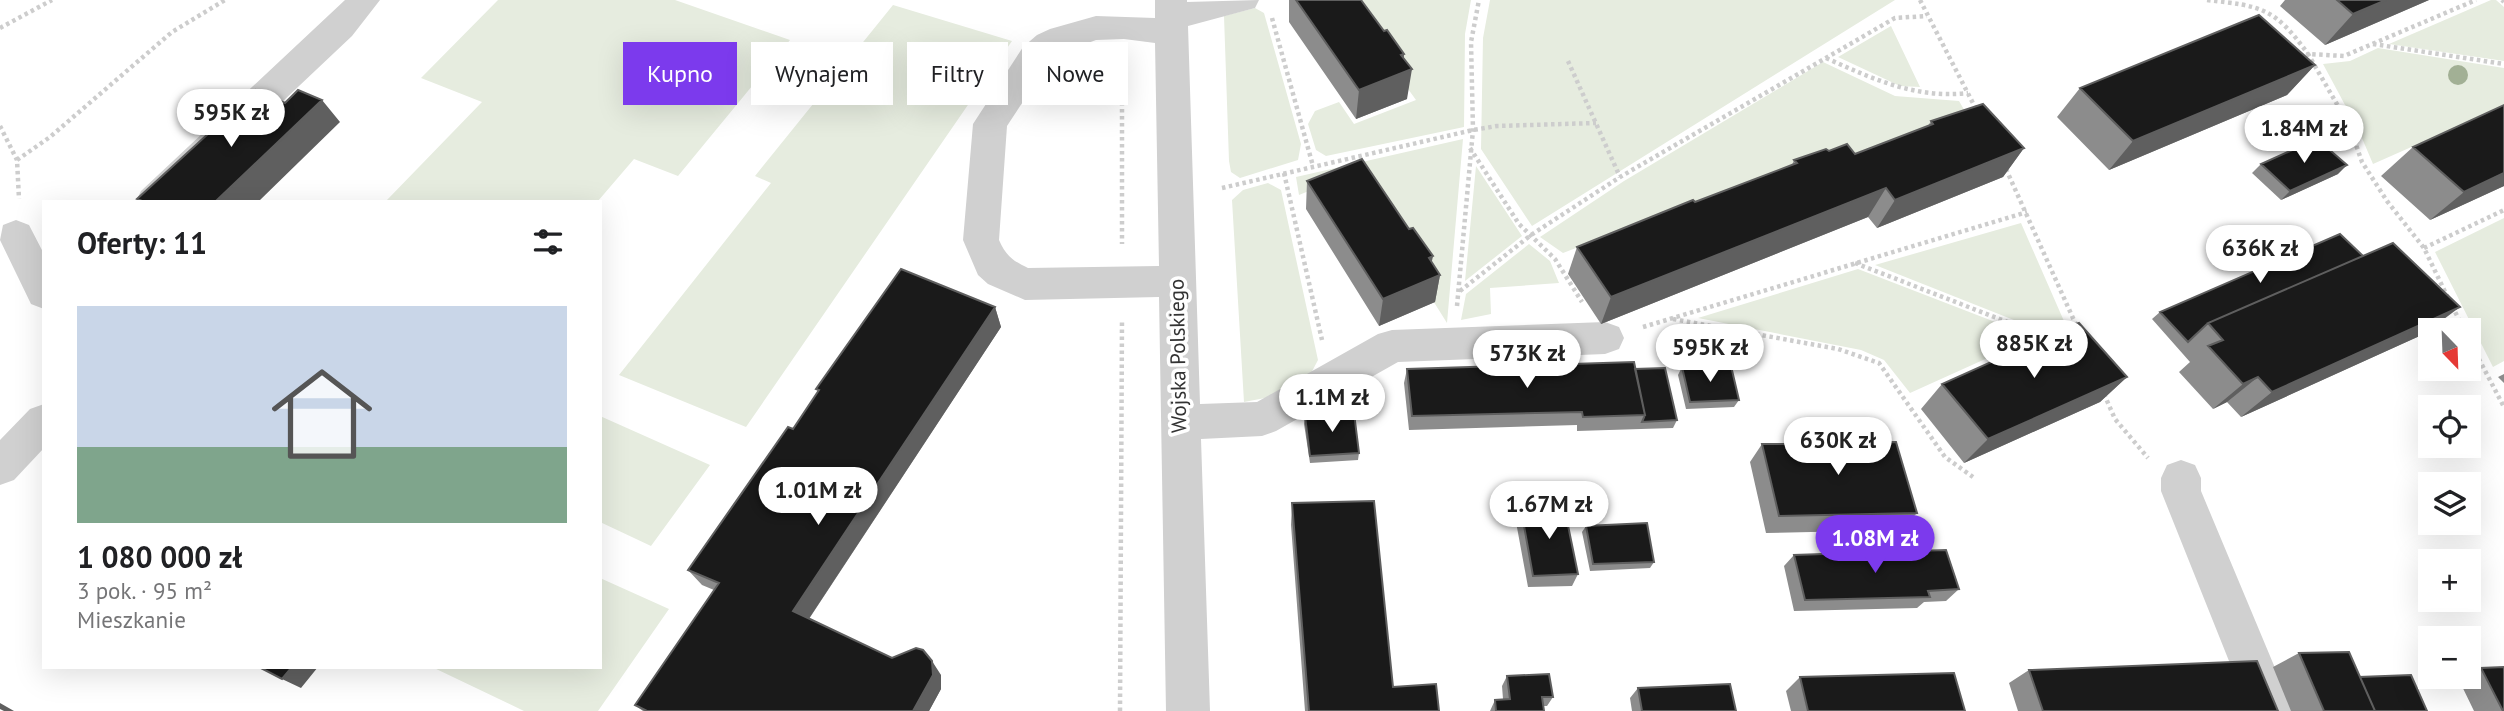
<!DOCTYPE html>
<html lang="pl">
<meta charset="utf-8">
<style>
:root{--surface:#fff;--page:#f2f2f2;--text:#202124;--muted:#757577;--accent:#7c3aed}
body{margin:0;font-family:"PT Sans",sans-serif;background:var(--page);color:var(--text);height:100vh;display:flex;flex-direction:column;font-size:26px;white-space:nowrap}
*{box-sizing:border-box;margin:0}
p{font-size:23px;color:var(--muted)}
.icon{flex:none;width:38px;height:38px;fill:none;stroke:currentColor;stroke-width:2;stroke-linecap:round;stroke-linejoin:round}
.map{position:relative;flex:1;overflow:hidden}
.drawer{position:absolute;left:42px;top:200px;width:560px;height:469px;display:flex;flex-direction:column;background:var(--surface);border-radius:0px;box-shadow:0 7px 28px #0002}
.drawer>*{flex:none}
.hud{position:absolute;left:623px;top:42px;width:665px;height:63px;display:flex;gap:14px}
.needle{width:46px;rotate:157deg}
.tools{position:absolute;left:2418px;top:318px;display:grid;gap:14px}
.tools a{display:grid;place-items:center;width:63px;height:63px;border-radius:0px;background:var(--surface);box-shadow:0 7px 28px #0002;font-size:35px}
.price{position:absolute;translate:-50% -60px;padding:0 16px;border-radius:24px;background:#fff;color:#222;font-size:23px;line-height:46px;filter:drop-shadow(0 2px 4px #0008)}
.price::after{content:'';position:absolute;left:50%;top:42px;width:21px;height:16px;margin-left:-10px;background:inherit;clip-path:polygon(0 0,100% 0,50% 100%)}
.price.current{background:var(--accent);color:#fff}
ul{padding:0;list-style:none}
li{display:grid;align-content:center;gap:14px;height:371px;padding:0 35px}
li span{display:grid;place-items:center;height:217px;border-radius:0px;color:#555}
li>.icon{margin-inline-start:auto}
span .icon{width:126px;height:126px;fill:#fffc;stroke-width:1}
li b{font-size:30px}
h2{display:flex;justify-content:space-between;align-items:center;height:84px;padding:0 35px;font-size:30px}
.chip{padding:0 24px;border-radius:0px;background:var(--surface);box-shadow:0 7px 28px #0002;font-size:24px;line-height:63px}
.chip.current{background:var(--accent);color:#fff}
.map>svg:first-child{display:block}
.green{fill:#e6ecdf}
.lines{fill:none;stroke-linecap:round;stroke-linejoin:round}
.path{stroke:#cdcdcd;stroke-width:4.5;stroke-dasharray:3.5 3.5;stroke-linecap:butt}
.minor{fill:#d0d0d0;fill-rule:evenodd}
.tree{fill:#a2b095}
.wall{fill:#8c8c8c}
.shaded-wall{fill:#5f5f5f}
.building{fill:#1a1a1a;stroke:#5f5f5f;stroke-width:2}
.labels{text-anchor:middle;stroke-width:7;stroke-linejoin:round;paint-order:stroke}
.street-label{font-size:21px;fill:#333;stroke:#fff}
</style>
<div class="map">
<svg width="2504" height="711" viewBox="0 0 2504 711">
<rect width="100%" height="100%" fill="#fff"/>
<path class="green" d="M498,0H675L790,40L678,176L634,159L598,201H386L482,102L421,78Z
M1344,0H1471L1465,34L1464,127L1326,156L1316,150L1308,124L1315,111L1339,102L1354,124L1416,100Z
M1490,0H1895L1532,226L1481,149L1483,38Z
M2491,0H2496L2504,7V61L2389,44Z
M893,5L1012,41L746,427L619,375L771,183L755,176Z
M1255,8L1264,13L1301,144L1298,160L1240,178L1231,172L1229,161L1224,16Z
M1891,26L1920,87L1900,86L1838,57Z
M2378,48L2504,68V106L2373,164L2359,131L2323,64L2350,61Z
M1823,62L1895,96L1959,101L1966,113L1835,164L1823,153L1563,253L1540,237L1624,181Z
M1463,139L1447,323L1353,173L1299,195L1296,177Z
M1476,166L1522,236L1465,281Z
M1268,183L1281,190L1318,360L1309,377L1265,398L1244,402L1232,200L1243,190Z
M2504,218V361L2493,367L2435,252Z
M2021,223L2074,344L1875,265Z
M1529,244L1550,261L1559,283L1490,288L1491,314L1461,320L1466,294Z
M1858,269L2034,337L1910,393L1884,360L1861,350L1698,318Z
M600,416L710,465L651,546L600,522Z
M600,578L669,609L598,711H524L432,667H600Z"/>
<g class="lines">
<path class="path" d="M1920,0L1977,111
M2207,0C2262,6 2275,8 2308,54
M2502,0L2504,2
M1272,18L1313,166
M0,28L52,0
M2373,44L2504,64
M1826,58C1873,79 1916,99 1968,93
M1122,60V244
M1568,61L1620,177
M0,126L17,160L19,199
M1470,148L1519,224L1555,259L1582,302
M17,160L50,137L172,32L225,0
M2006,169L2077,327
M1284,173L1322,340
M1222,188L1473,130L1497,126L1596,123
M2424,248L2504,210
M1855,263L2046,337
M1460,291L1531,235L1620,177L1895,18L1927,16
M2448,298L2424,248L2387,201L2362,162L2349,125L2308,54L2344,56L2476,0
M1457,306L1473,130L1471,42L1479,0
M2452,306L2465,331
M1673,319L1838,349L1879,363L1945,457L1973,477
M1643,327L2027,212
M2469,340L2504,407
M2104,394L2115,419L2148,458
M1120,711L1122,319"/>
<path class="minor" d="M345,0H380L352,36L177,201H136L141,191Z
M1155,0H1187V2L1259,0L1255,8L1188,26L1200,404L1257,402L1378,334L1392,330L1605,322L1619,327L1624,338L1619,349L1605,354L1398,362L1276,431L1262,436L1201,439L1210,711H1166L1159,297L1025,300L988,284L978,275L963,240L973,124L1023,47L1037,35L1050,29L1096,16L1155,18ZM1124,39L1155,43L1159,266L1028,268C1013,261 1006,256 999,240L1007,126L1047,65L1061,53L1096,40Z
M16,220L29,225L44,254V309L31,304L0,240L3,225Z
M44,404V448L14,480L0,485V440L30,409Z
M2181,460L2195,465L2201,478V491L2293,711H2249L2161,491V478L2167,465Z"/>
</g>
<g class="tree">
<circle cx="2458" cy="75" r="10"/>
<circle cx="2342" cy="136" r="10"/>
</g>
<path class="wall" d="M1289,0H1361L1384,31L1404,54V58L1407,99L1356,119L1289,22Z
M2285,0H2429L2325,45L2280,6Z
M2315,65L2287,95L2109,170L2057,117L2080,88Z
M2504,105V186L2430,220L2381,176L2413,147Z
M1931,121L2024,148L2003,177L1877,228L1868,217L1601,324L1568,274L1577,247L1792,165L1794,160L1829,151L1855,154L1928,126Z
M2261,164L2338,174L2281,200L2252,173Z
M1307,181L1432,262L1440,275L1435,302L1379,326L1306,209Z
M995,307L1001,327L809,619L892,658L941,675V689L929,711H643L635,705L714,590L702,585L688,570L793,429L818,392L816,389Z
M2160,312L2424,334L2241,417L2227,402L2213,409L2179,372L2190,362L2152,319Z
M2024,343L2127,377L2100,402L1964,463L1921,409L1942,384L2018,350Z
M1682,367L1739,400L1734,407L1686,409L1678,375Z
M1407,369H1635L1677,420L1673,428L1577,431V425L1409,430L1404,383Z
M2504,374V383L2498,377Z
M1305,416L1359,453L1358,460L1310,463L1304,424Z
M1804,441L1917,513L1901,530L1766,533L1750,462L1762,444H1802Z
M1292,503L1393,687L1439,711H1305L1291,525Z
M1521,509L1578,574L1572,586L1528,587L1516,522Z
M1586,526L1654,562L1650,568L1590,571L1582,532Z
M1794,555L1959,589L1946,601L1924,602L1917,608L1794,611L1784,566Z
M2299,653L2360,677L2427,711H2291L2273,667Z
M2481,668L2504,711H2474L2458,678L2469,677V673Z
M2029,670L2278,711H2018L2009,683Z
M1507,676L1553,697L1547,706H1543L1544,711H1490L1495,700L1503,699L1502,686Z
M1800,677L1965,711H1791L1786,691Z
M1638,688L1736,711H1632L1630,698Z"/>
<path class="shaded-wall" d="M2386,0H2429L2325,45L2353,14Z
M1404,54L1402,73L1412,69L1407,99L1356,119L1359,90L1401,55Z
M2315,65L2287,95L2109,170L2133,141Z
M322,100L340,122L259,201H216Z
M2024,148L2003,177L1877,228L1895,200Z
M2347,165L2338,174L2281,200L2290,191Z
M2504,173V186L2430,220L2464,192Z
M1886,188L1868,217L1601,324L1611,297Z
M1433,256L1428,280L1440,275L1435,302L1379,326L1383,299L1429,258Z
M995,307L1001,327L804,626L793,611Z
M2460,307L2424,334L2241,417L2272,392Z
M2127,377L2100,402L1964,463L1988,439Z
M2258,377L2227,402L2213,409L2243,384Z
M932,661L941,675V689L929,711H913Z
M292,667H318L301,688L282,679Z
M0,703L14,711H4L0,709Z"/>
<path class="building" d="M1296,0H1361L1384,31L1387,30L1404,54L1401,55L1412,69L1359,90Z
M2337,0H2386L2353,14Z
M2259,15L2315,65L2133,141L2080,88Z
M256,90L285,103L298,90L322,100L216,201H142L137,199Z
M1983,104L2024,148L1895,200L1886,188L1611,297L1577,247L1693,200L1695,202L1797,163L1794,160L1826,149L1829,151L1847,144L1855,154L1933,124L1931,121Z
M2504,105V173L2464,192L2413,147Z
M2317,139L2347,165L2290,191L2261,164Z
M1362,159L1409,229L1413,228L1433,256L1429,258L1440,275L1383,299L1307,181Z
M2340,234L2363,256L2208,323L2188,342L2160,312Z
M2393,243L2460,307L2272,392L2258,377L2243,384L2208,346L2223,340L2208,323Z
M901,269L995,307L793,611L892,658L916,648L923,650L932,661L933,675L913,711H647L635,705L719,583L688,570L788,427L793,429L819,390L816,389Z
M2079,323L2127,377L1988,439L1942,384L2027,346L2024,343Z
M1634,362L1645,415L1583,417L1582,412L1412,416L1407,369Z
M1731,366L1739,400L1690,402L1682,367Z
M1665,368L1677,420L1642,422L1645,415L1635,369Z
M1354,413L1359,453L1310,456L1305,416Z
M1840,432L1853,443L1896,442L1917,513L1779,516L1762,444H1805L1804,441L1812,433Z
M1374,501L1393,687L1436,684L1439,711H1309L1292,503Z
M1564,506L1578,574L1533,576L1521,509Z
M1647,523L1654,562L1593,564L1586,526Z
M1946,550L1959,589L1928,591L1930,597L1805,600L1794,555Z
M2349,652L2375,711H2324L2299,653Z
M2257,661L2278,711H2043L2029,670Z
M259,667H292L282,679Z
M2504,667V711H2503L2481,668Z
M1954,673L1965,711H1808L1800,677Z
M1549,674L1553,697H1542L1544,711H1496L1495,700L1510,699L1507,676Z
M2411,675L2427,711H2375L2360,677Z
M1730,684L1736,711H1642L1638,688Z"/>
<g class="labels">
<g class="street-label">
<text transform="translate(1178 356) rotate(-91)" y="7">Wojska Polskiego</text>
</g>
</g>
</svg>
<div class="tools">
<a><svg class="needle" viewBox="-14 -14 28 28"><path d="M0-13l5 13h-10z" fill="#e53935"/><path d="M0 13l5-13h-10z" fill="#757577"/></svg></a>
<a><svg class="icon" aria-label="locate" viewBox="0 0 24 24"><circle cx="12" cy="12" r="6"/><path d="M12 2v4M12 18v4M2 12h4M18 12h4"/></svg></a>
<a><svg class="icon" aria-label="layers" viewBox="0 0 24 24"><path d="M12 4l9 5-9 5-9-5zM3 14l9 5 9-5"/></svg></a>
<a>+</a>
<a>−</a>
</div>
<b class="price" style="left:231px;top:149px">595K zł</b>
<b class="price" style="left:2304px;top:165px">1.84M zł</b>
<b class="price" style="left:2260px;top:285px">636K zł</b>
<b class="price" style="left:2034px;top:380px">885K zł</b>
<b class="price" style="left:1710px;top:384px">595K zł</b>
<b class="price" style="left:1527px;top:390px">573K zł</b>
<b class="price" style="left:1332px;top:434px">1.1M zł</b>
<b class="price" style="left:1838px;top:477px">630K zł</b>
<b class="price" style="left:818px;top:527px">1.01M zł</b>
<b class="price" style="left:1549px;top:541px">1.67M zł</b>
<b class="price current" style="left:1875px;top:575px">1.08M zł</b>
<div class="hud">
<a class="chip current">Kupno</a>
<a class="chip">Wynajem</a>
<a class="chip">Filtry</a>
<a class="chip">Nowe</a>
</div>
<section class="drawer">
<h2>Oferty: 11<svg class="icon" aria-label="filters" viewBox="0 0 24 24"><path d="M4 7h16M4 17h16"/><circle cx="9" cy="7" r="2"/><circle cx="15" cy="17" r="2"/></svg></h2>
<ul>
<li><span style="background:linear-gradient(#c9d6e8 65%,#7fa58c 0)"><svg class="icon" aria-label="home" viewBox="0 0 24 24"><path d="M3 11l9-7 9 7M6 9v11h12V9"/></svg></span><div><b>1 080 000 zł</b><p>3 pok. · 95 m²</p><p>Mieszkanie</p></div></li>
</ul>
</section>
</div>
